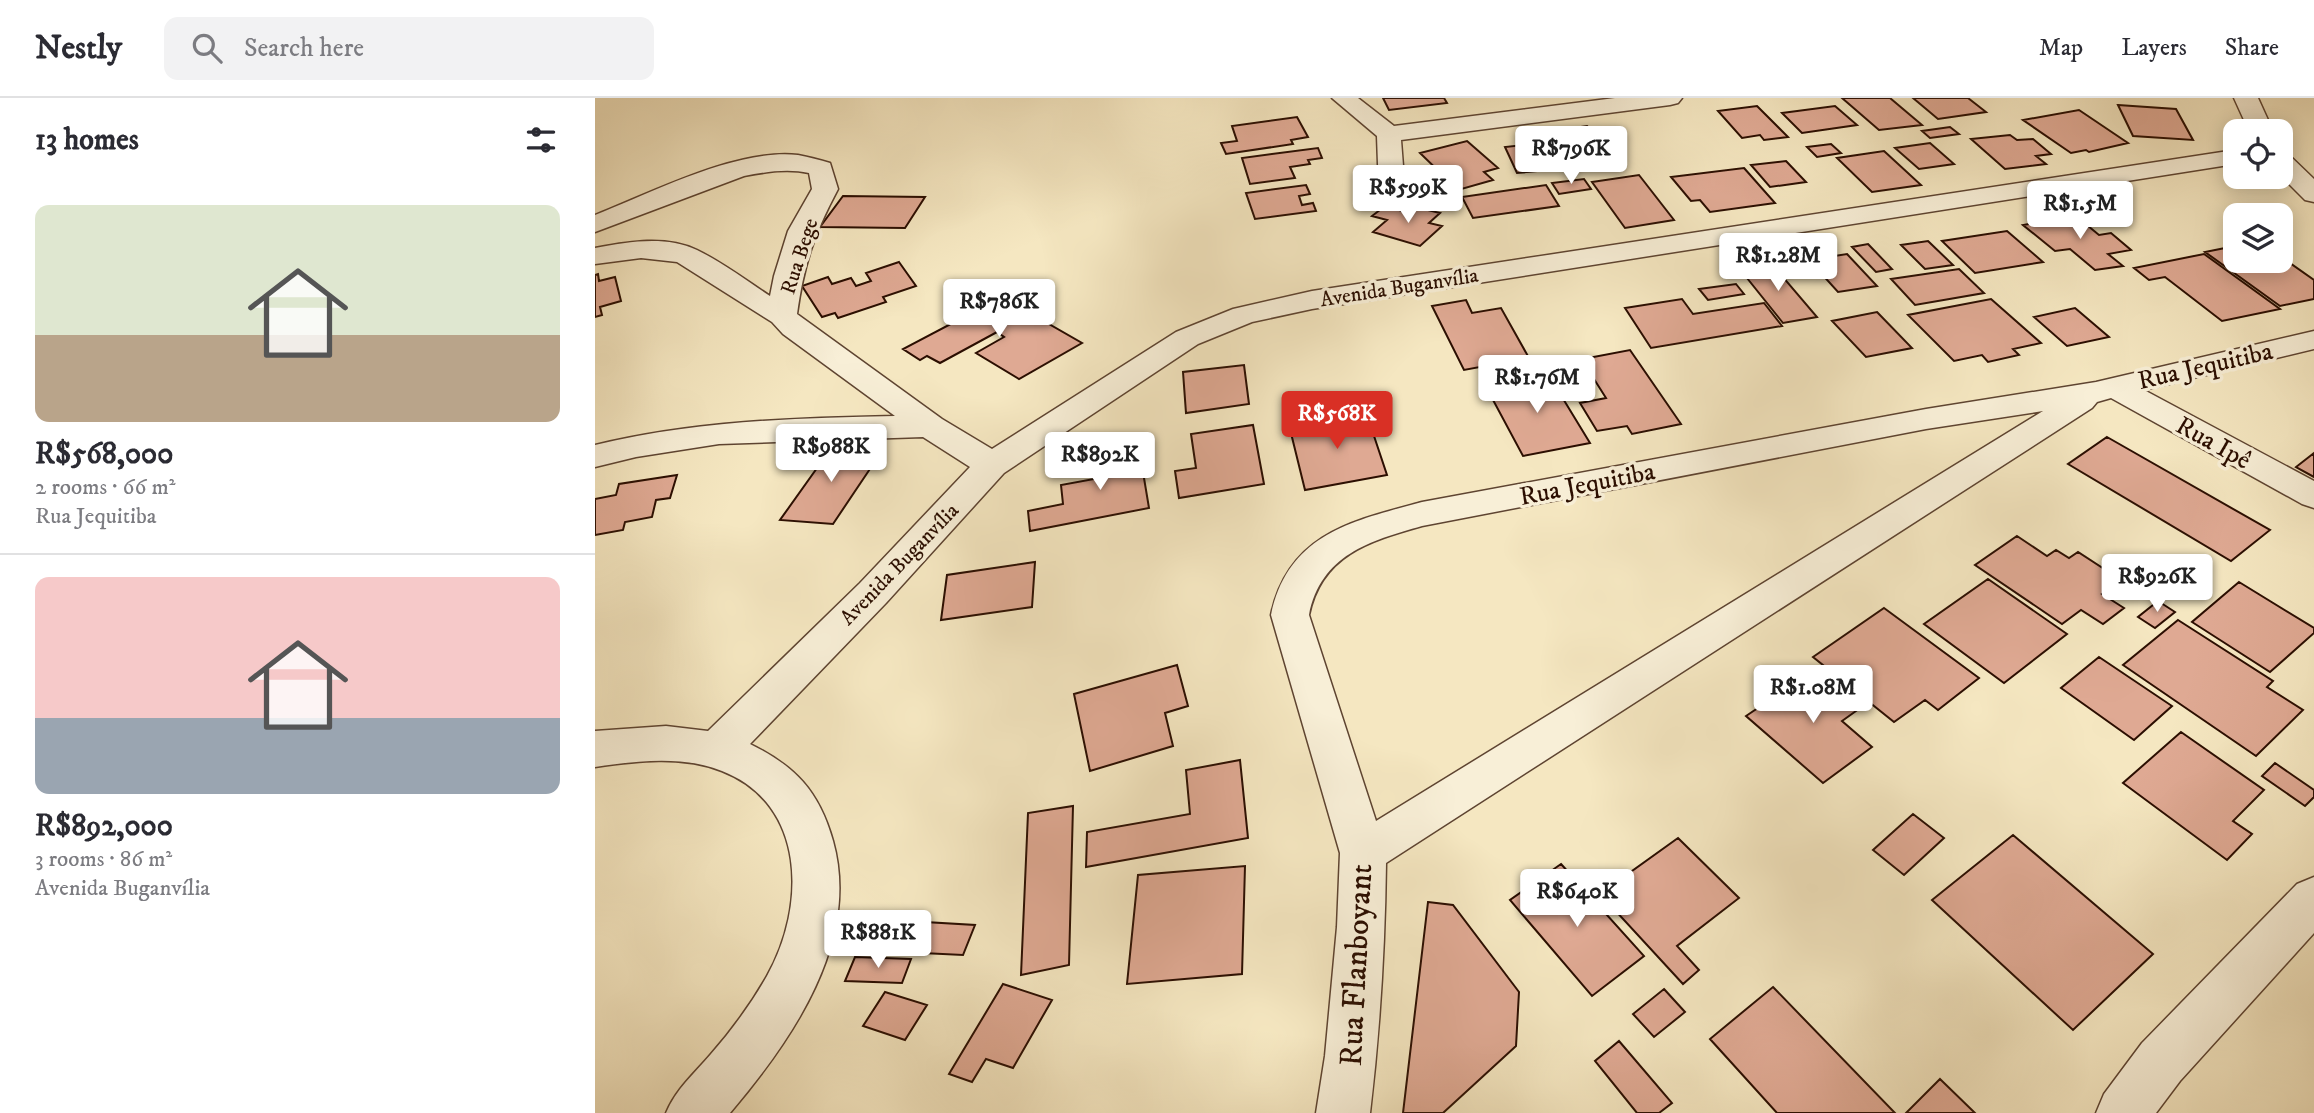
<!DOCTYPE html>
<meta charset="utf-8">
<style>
:root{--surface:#fff;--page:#f2f2f3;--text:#2b2b33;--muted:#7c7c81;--line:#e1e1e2;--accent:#d93025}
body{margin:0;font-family:"IM FELL DW Pica",serif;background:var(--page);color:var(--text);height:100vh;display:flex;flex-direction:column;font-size:26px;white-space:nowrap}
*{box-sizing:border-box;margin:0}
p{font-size:23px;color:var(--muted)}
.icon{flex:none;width:38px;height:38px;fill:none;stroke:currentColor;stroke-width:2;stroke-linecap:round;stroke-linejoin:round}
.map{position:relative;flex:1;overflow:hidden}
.panel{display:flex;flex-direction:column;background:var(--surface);width:595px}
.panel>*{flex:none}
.controls{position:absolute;left:1628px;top:21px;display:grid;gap:14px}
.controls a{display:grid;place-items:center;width:70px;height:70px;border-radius:14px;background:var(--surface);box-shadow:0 4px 18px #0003;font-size:35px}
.price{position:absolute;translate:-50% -60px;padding:0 16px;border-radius:7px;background:#fff;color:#222;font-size:23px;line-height:46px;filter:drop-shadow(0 2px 4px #0008)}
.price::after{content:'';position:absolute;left:50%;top:42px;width:21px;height:16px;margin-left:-10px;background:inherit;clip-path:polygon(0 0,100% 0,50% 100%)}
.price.active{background:var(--accent);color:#fff}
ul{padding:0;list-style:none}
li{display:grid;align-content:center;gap:14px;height:371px;padding:0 35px}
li+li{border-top:2px solid var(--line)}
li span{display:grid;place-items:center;height:217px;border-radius:14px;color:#555}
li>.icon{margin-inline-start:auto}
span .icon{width:126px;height:126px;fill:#fffc;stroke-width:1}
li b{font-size:30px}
h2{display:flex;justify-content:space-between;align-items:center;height:84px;padding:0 35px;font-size:30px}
header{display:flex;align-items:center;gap:42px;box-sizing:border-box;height:98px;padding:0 35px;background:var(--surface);border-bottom:2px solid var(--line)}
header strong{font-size:33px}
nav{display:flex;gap:38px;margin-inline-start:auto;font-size:24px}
.search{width:490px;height:63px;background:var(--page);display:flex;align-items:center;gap:18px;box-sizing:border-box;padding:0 24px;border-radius:14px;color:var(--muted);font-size:26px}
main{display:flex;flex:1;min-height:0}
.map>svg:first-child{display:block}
.building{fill:#dfa993;stroke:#2b0e01;stroke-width:2}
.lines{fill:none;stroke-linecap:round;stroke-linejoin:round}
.minor-casing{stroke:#5e4431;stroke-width:3}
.minor{fill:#f8efd7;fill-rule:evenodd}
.labels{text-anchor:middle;stroke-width:7;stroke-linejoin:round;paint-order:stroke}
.far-street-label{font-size:21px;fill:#2b0e01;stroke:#f8efd7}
.street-label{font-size:26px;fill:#2b0e01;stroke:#f8efd7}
.near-street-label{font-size:32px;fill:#2b0e01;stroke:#f8efd7}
</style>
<header>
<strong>Nestly</strong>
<div class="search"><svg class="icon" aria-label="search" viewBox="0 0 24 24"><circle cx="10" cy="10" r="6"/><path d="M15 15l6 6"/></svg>Search here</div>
<nav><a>Map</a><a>Layers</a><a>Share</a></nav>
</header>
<main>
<section class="panel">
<h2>13 homes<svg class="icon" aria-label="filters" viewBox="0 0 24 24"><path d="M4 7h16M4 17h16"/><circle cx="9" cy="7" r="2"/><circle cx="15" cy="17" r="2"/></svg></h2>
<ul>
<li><span style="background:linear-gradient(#dfe7d0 60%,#b9a48a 0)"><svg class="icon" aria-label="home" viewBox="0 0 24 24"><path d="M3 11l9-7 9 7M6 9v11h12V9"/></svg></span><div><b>R$568,000</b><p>2 rooms · 66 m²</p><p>Rua Jequitiba</p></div></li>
<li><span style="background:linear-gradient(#f6c9c9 65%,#9aa5b1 0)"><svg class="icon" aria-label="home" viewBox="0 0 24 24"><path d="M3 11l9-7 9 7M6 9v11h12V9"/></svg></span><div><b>R$892,000</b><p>3 rooms · 86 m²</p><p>Avenida Buganvília</p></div></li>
</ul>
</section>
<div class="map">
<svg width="1719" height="1015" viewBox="0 0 1719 1015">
<rect width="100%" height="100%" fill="#f5e7c1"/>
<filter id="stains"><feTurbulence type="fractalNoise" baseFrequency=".00286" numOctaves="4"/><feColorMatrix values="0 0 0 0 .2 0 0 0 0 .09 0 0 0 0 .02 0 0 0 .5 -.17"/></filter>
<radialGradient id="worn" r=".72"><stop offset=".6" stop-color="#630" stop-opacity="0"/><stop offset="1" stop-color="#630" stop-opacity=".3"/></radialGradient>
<path class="building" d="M788,0H849L852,5L794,12Z
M1247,0H1295L1327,27L1284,32Z
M1318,0H1373L1391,14L1343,21Z
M1523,7L1581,11L1598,42L1538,38Z
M1162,8L1193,39L1169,42L1165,37L1147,40L1123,13Z
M1240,8L1262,27L1207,35L1187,15Z
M1484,12L1533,45L1494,54L1491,52L1476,55L1428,22Z
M702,19L713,39L696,42L698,46L631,56L626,45L642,43L637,28Z
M992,28L997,33L1011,31L1029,51L980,59L959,33Z
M1355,29L1364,36L1335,40L1327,33Z
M959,37L976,70L922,75L910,49L929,47L926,40Z
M1415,37L1422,42L1438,41L1456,56L1441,58L1451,66L1410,71L1376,41Z
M872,43L903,70L889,74L898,82L863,92L825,55Z
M1335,45L1359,66L1324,71L1300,50Z
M1236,46L1246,55L1222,59L1212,49Z
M723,50L727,60L713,62L715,66L695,69L700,80L655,86L647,60Z
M1289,53L1326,87L1277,94L1242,60Z
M1191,63L1211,84L1175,89L1156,67Z
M1149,70L1180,105L1115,114L1105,102L1096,103L1076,79Z
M1044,77L1079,122L1030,130L997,84Z
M989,81L996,91L964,96L957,85Z
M711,87L715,96L704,98L707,107L718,105L721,113L660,121L651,95Z
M951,87L964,108L878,120L867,99Z
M248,98L330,99L310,130L225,129Z
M790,108L814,115L821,109L845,115L834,125L847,128L825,148L778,134L792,122L777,118Z
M1481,118L1504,137L1516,135L1536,152L1513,156L1528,168L1500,172L1475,151L1460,153L1428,127Z
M1412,133L1448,164L1380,175L1347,143Z
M1333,143L1358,167L1330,171L1306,147Z
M1273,146L1297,171L1281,174L1257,149Z
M1640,148V163H1685V158L1719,182V201L1685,208L1610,154Z
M1252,156L1282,188L1243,194L1214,162Z
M1609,156L1685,211L1627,223L1570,179L1554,182L1539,170Z
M304,164L321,188L288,199L291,204L243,220L240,215L227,219L207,188L233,179L237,186L256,180L261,188L276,183L271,175Z
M1176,165L1222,219L1188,225L1144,170Z
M1364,171L1389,195L1320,207L1296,181Z
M3,176L4,183L20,179L26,203L5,209L7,217L0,219V177Z
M1141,186L1149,196L1113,202L1104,191Z
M407,199L487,245L424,281L381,255L409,239L402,234L345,265L332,258L325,262L308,251Z
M1087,201L1098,216L1169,205L1187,228L1056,250L1030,210Z
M1396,201L1446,245L1418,251L1424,257L1393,264L1387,257L1359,263L1313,217Z
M871,202L877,215L906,210L934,260L869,272L837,208Z
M1480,210L1514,239L1472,248L1439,219Z
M1282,214L1317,250L1271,259L1237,223Z
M1035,252L1086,326L1037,336L1032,328L1002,333L985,305L1011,300L999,281L979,285L967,265Z
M649,267L654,306L591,315L588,274Z
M953,276L995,345L928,358L890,287Z
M771,314L792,377L710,392L694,327Z
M658,327L669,386L584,400L580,373L601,370L596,336Z
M1512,339L1675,432L1636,463L1473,366Z
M543,344L554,410L435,433L433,413L468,406L466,387L510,379L506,351Z
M226,349L287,353L238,426L185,422L222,370H211Z
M1719,355V379L1701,369Z
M82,377L75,400L61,402L57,419L30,424L28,432L0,437V401L21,397L24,386Z
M1422,438L1452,458L1461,452L1474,460L1483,454L1526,482L1507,496L1529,510L1508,526L1486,512L1467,526L1380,467Z
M440,464L437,509L346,522L352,477Z
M1393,481L1472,536L1409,585L1329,526Z
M1644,484L1719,530V535L1675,574L1597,524Z
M1563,503L1580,514L1560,530L1543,519Z
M1289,510L1384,580L1343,612L1330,602L1299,624L1218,559Z
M1583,522L1678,583L1672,589L1708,612L1661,658L1528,567Z
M1504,559L1577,608L1539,642L1466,590Z
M582,567L593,608L570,615L578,648L495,673L479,596Z
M1222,570L1268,608L1247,623L1277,649L1228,685L1151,618Z
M1586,634L1669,692L1638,723L1657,736L1632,762L1528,685Z
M645,662L653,740L491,769L492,734L595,716L591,672Z
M1680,665L1719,692V699L1710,708L1667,678Z
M478,708L474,867L426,877L433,715Z
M1318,716L1349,740L1309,777L1278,752Z
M1418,737L1558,856L1478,932L1337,802Z
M1083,740L1144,800L1082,848L1104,872L1088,886L1005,796Z
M966,766L1049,858L997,898L915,802Z
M650,768L647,876L532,886L543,777Z
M833,804L858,807L924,894L921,948L848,1015H808Z
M279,821L380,827L368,857L266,852Z
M260,859L316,861L307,885L250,883Z
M408,886L457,902L418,970L391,961L377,984L354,976Z
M1178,889L1300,1015H1182L1115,941Z
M1069,891L1090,914L1059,939L1038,916Z
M290,894L332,907L310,942L268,928Z
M1024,943L1077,1005L1064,1015H1042L1000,963Z
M1345,981L1380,1015H1311Z"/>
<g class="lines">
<defs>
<path id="minor" d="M737,0H763L799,28L1020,0H1087L1083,5L1075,7L806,42L810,94L806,99L797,102L788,99L784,94L782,38Z
M1639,0H1663L1678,33H1654Z
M1640,52V66L717,211L657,224L603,246L409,375L291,505L155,646C200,668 224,693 238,743C266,843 197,942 135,1015H71C81,991 99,976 116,956C137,932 156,906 172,878C211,809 212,706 127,673C87,657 41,663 0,669V633L71,628L113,633L265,485L375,369L328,339L124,346L41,359L0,369V347C99,323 198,320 300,318L188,236L177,224L82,164L46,160L0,166V150C33,144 70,137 102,152C127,164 152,183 175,198L179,178L193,133L217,91L214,75C192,70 171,74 149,78L0,134V117C56,95 142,50 203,57C214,59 225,62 235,65L243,91C219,136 209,166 202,216L347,321L397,351L581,234L638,211L717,193Z
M1685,55L1694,57L1719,81V104L1710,102L1685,77Z
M1719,233V251L1549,292L1719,383V410L1707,406L1516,300L1502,304L1497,310L791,765C790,849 785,932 775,1015H721L730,958L742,829L745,755L676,517C693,436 757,423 827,404L1331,311L1501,284ZM1448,313L781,723L714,517C726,457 774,443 827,428L1331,331Z
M1719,779V835L1585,983L1561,1015H1501L1509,996L1547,945L1702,786Z"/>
</defs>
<use href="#minor" class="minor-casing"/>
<use href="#minor" class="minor"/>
</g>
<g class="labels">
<g class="far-street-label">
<text transform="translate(204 158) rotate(-72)" y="7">Rua Bege</text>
<text transform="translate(804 189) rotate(-9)" y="7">Avenida Buganvília</text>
<text transform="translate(304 466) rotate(-46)" y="7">Avenida Buganvília</text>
</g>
<g class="street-label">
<text transform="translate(1610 267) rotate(-13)" y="9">Rua Jequitiba</text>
<text transform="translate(1619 344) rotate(29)" y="9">Rua Ipê</text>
<text transform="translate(992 385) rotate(-11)" y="9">Rua Jequitiba</text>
</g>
<g class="near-street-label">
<text transform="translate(760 867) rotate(-87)" y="11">Rua Flanboyant</text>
</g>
</g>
<rect width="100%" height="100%" filter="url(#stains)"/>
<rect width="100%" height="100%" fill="url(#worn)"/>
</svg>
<div class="controls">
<a><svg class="icon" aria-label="locate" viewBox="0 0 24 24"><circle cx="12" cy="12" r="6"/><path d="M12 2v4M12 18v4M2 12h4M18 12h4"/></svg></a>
<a><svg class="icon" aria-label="layers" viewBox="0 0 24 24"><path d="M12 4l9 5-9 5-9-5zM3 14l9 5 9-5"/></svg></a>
</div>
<b class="price" style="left:976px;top:88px">R$796K</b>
<b class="price" style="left:813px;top:127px">R$599K</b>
<b class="price" style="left:1485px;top:143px">R$1.5M</b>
<b class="price" style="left:1183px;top:195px">R$1.28M</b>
<b class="price" style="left:404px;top:241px">R$786K</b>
<b class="price" style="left:942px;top:317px">R$1.76M</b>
<b class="price active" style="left:742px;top:353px">R$568K</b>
<b class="price" style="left:236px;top:386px">R$988K</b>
<b class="price" style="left:505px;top:394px">R$892K</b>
<b class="price" style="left:1562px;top:516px">R$926K</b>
<b class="price" style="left:1218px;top:627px">R$1.08M</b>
<b class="price" style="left:982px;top:831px">R$640K</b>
<b class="price" style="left:283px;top:872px">R$881K</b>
</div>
</main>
